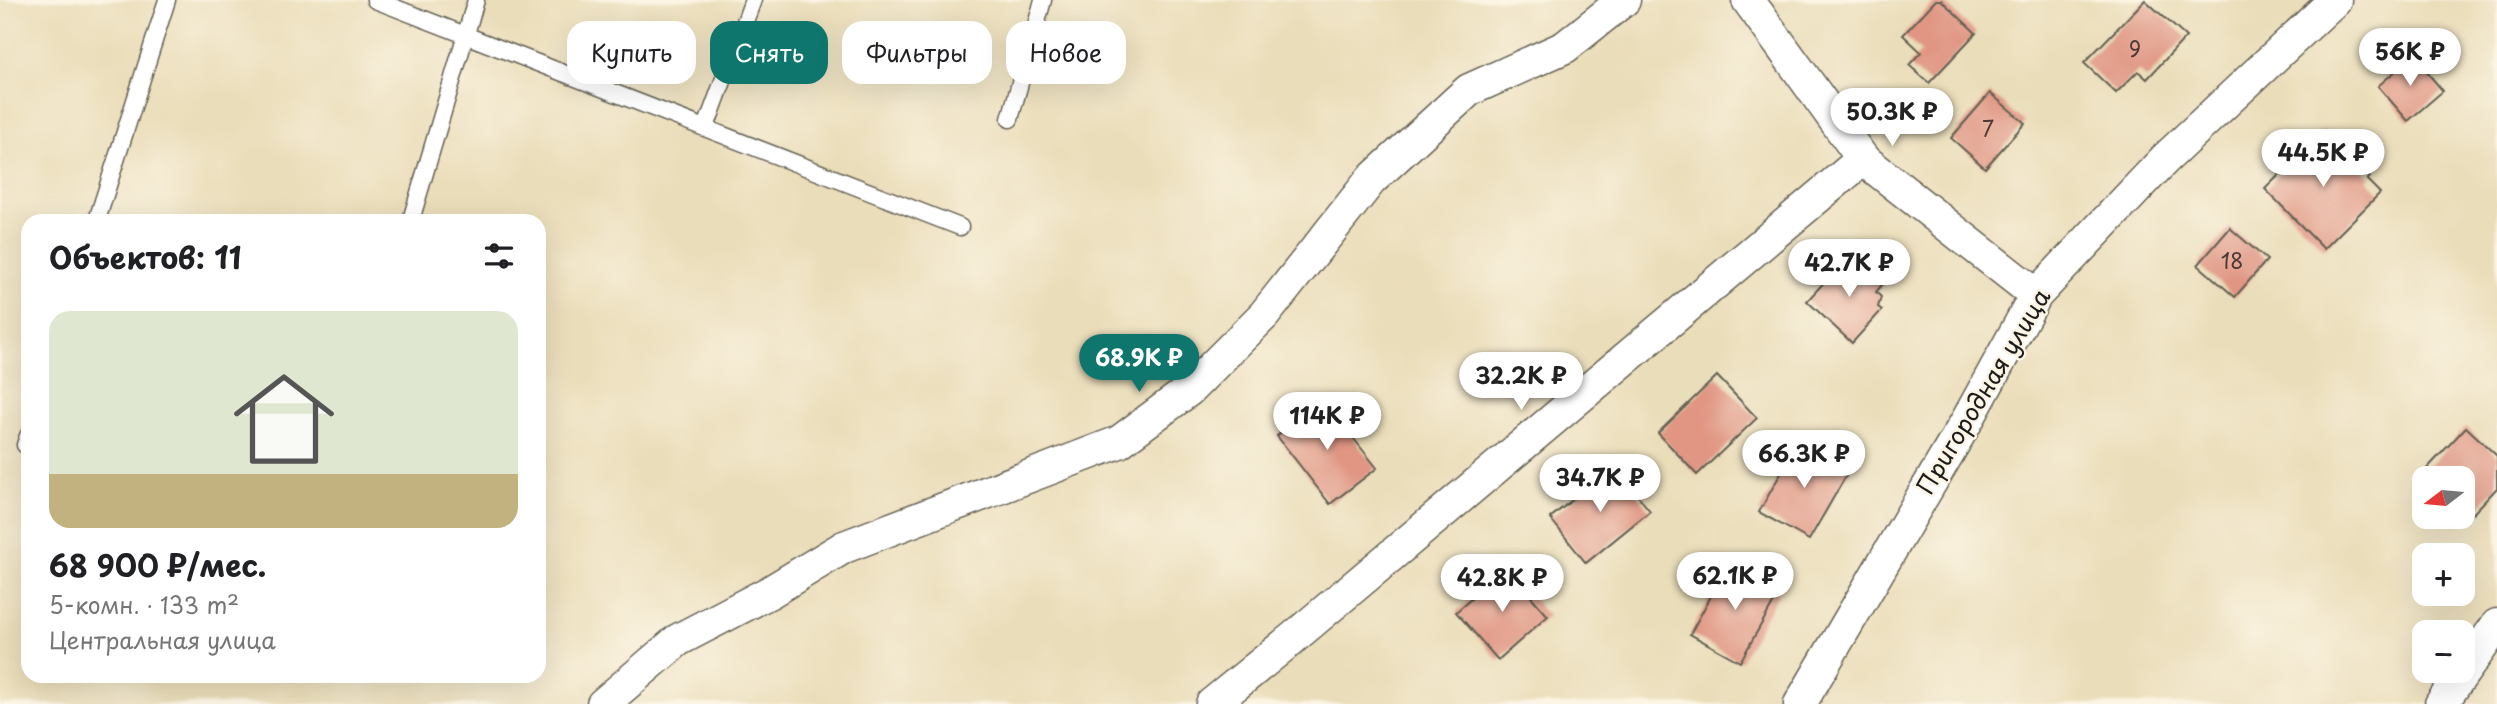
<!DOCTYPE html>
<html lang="ru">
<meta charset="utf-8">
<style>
:root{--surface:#fff;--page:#f6f6f6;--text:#202124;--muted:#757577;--line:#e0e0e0;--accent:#0f766e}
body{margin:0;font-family:"Playpen Sans",sans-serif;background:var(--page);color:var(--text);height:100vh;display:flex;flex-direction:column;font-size:26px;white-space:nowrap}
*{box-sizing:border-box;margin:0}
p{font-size:23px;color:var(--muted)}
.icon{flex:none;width:38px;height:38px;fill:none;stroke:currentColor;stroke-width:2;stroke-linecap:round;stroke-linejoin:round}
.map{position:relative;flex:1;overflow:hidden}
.panel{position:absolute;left:21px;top:214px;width:525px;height:469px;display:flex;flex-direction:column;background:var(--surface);border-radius:21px;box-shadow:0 7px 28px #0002}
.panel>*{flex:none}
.hud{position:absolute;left:567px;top:21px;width:665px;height:63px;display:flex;gap:14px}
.needle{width:46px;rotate:254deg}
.tools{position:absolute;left:2412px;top:466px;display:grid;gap:14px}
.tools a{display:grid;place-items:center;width:63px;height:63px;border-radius:14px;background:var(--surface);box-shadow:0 7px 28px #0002;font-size:35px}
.price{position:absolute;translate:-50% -60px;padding:0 16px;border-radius:24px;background:#fff;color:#222;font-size:23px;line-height:46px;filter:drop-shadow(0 2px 4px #0008)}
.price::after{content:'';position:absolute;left:50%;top:42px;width:21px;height:16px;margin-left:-10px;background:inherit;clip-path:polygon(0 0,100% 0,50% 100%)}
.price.on{background:var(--accent);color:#fff}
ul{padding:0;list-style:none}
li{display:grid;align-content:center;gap:14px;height:371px;padding:0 28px}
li+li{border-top:2px solid var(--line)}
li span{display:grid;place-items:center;height:217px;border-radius:21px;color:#555}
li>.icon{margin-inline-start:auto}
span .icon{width:126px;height:126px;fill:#fffc;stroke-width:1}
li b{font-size:30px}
h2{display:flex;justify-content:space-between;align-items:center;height:84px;padding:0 28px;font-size:30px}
.chip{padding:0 24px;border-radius:21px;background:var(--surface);box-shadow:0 7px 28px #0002;font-size:24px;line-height:63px}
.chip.on{background:var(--accent);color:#fff}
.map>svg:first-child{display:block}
.building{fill:#e09683}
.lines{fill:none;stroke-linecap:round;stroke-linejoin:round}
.lane-casing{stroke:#646053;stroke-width:19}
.street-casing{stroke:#646053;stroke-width:35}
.lane{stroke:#fff;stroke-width:16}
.street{stroke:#fff;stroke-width:32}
.labels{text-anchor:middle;stroke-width:5;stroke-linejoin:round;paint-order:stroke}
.number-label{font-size:21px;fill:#4d3a36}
.street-label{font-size:24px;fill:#1c1c1c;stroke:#fcf5e5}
</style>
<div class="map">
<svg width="2497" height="704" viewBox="0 0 2497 704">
<rect width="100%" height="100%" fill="#fcf5e5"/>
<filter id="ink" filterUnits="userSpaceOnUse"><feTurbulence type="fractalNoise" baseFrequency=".0143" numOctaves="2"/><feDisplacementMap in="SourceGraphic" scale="14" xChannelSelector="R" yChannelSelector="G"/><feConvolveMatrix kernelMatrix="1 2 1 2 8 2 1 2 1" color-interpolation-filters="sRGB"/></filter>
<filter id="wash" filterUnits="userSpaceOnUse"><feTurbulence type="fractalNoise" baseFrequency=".00686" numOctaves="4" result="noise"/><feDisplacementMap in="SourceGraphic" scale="28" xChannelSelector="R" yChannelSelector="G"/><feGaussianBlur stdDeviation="1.57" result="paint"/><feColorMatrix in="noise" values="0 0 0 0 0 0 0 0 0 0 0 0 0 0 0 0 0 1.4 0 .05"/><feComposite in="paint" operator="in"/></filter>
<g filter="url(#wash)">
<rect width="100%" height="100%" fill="#eaddb9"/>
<g id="blocks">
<path class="building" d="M1936,0H1941L1976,33L1929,83L1909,65L1921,52L1903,35Z
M2145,0L2186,37L2147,79L2138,71L2116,93L2084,63Z
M2413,56L2443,91L2408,121L2378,86Z
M1990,93L2025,123L1985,168L1951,138Z
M2323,131L2370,177L2367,180L2380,193L2324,249L2265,189L2296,158L2290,152L2303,139L2309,145Z
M2230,228L2267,260L2235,297L2198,265Z
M1849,255L1882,285L1876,292L1881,297L1878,307L1882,310L1852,343L1807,301Z
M1717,376L1757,418L1697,475L1658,433Z
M1323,400L1377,468L1330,504L1277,436Z
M2466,427L2497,456V488L2466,521L2462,517V478H2424V480L2420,476Z
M1799,441L1850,469L1809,540L1759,512Z
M1614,466L1650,511L1586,563L1550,518Z
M1730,562L1780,591L1740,662L1690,634Z
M1506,568L1548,616L1498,660L1456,612Z"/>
</g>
</g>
<g filter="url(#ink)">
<use href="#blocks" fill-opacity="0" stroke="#646053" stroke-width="2"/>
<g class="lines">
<defs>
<path id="lane" d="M375,0L960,227
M1010,119L1043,0
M706,127L753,0
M97,220L167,0
M411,220L476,0
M25,445L28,436"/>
<path id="street" d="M1748,0L1863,159L2036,295
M603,704L678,640L770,592L844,547L1119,442L1189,390L1264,315L1371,180L1469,90L1565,47L1624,0
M1212,704L1293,638L1863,159
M1800,704L1968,419L2036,295L2165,159L2335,0
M2441,704L2497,625"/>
</defs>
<use href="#lane" class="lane-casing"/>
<use href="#street" class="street-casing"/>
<use href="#lane" class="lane"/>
<use href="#street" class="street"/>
</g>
</g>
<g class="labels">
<g class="number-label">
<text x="2135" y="57">9</text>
<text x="1988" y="137">7</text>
<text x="2232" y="269">18</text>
</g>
<g class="street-label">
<text transform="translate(1984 392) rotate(-59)" y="8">Пригородная улица</text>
</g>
</g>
</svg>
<div class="tools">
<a><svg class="needle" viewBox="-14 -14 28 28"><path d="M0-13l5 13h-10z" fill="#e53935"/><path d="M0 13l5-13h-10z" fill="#757577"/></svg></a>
<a>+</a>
<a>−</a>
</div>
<b class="price" style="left:2410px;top:88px">56K ₽</b>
<b class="price" style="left:1892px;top:148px">50.3K ₽</b>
<b class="price" style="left:2323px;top:189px">44.5K ₽</b>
<b class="price" style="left:1849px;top:299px">42.7K ₽</b>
<b class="price on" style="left:1139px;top:394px">68.9K ₽</b>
<b class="price" style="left:1521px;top:412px">32.2K ₽</b>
<b class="price" style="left:1327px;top:452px">114K ₽</b>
<b class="price" style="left:1804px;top:490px">66.3K ₽</b>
<b class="price" style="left:1600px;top:514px">34.7K ₽</b>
<b class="price" style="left:1735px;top:612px">62.1K ₽</b>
<b class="price" style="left:1502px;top:614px">42.8K ₽</b>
<div class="hud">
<a class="chip">Купить</a>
<a class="chip on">Снять</a>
<a class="chip">Фильтры</a>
<a class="chip">Новое</a>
</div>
<section class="panel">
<h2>Объектов: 11<svg class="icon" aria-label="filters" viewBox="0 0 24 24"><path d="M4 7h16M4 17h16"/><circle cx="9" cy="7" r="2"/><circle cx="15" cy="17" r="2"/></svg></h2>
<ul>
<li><span style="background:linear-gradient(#dfe7d0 75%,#c2b280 0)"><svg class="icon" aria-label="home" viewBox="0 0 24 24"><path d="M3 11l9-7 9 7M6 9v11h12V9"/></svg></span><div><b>68 900 ₽/мес.</b><p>5-комн. · 133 m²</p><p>Центральная улица</p></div></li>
</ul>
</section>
</div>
